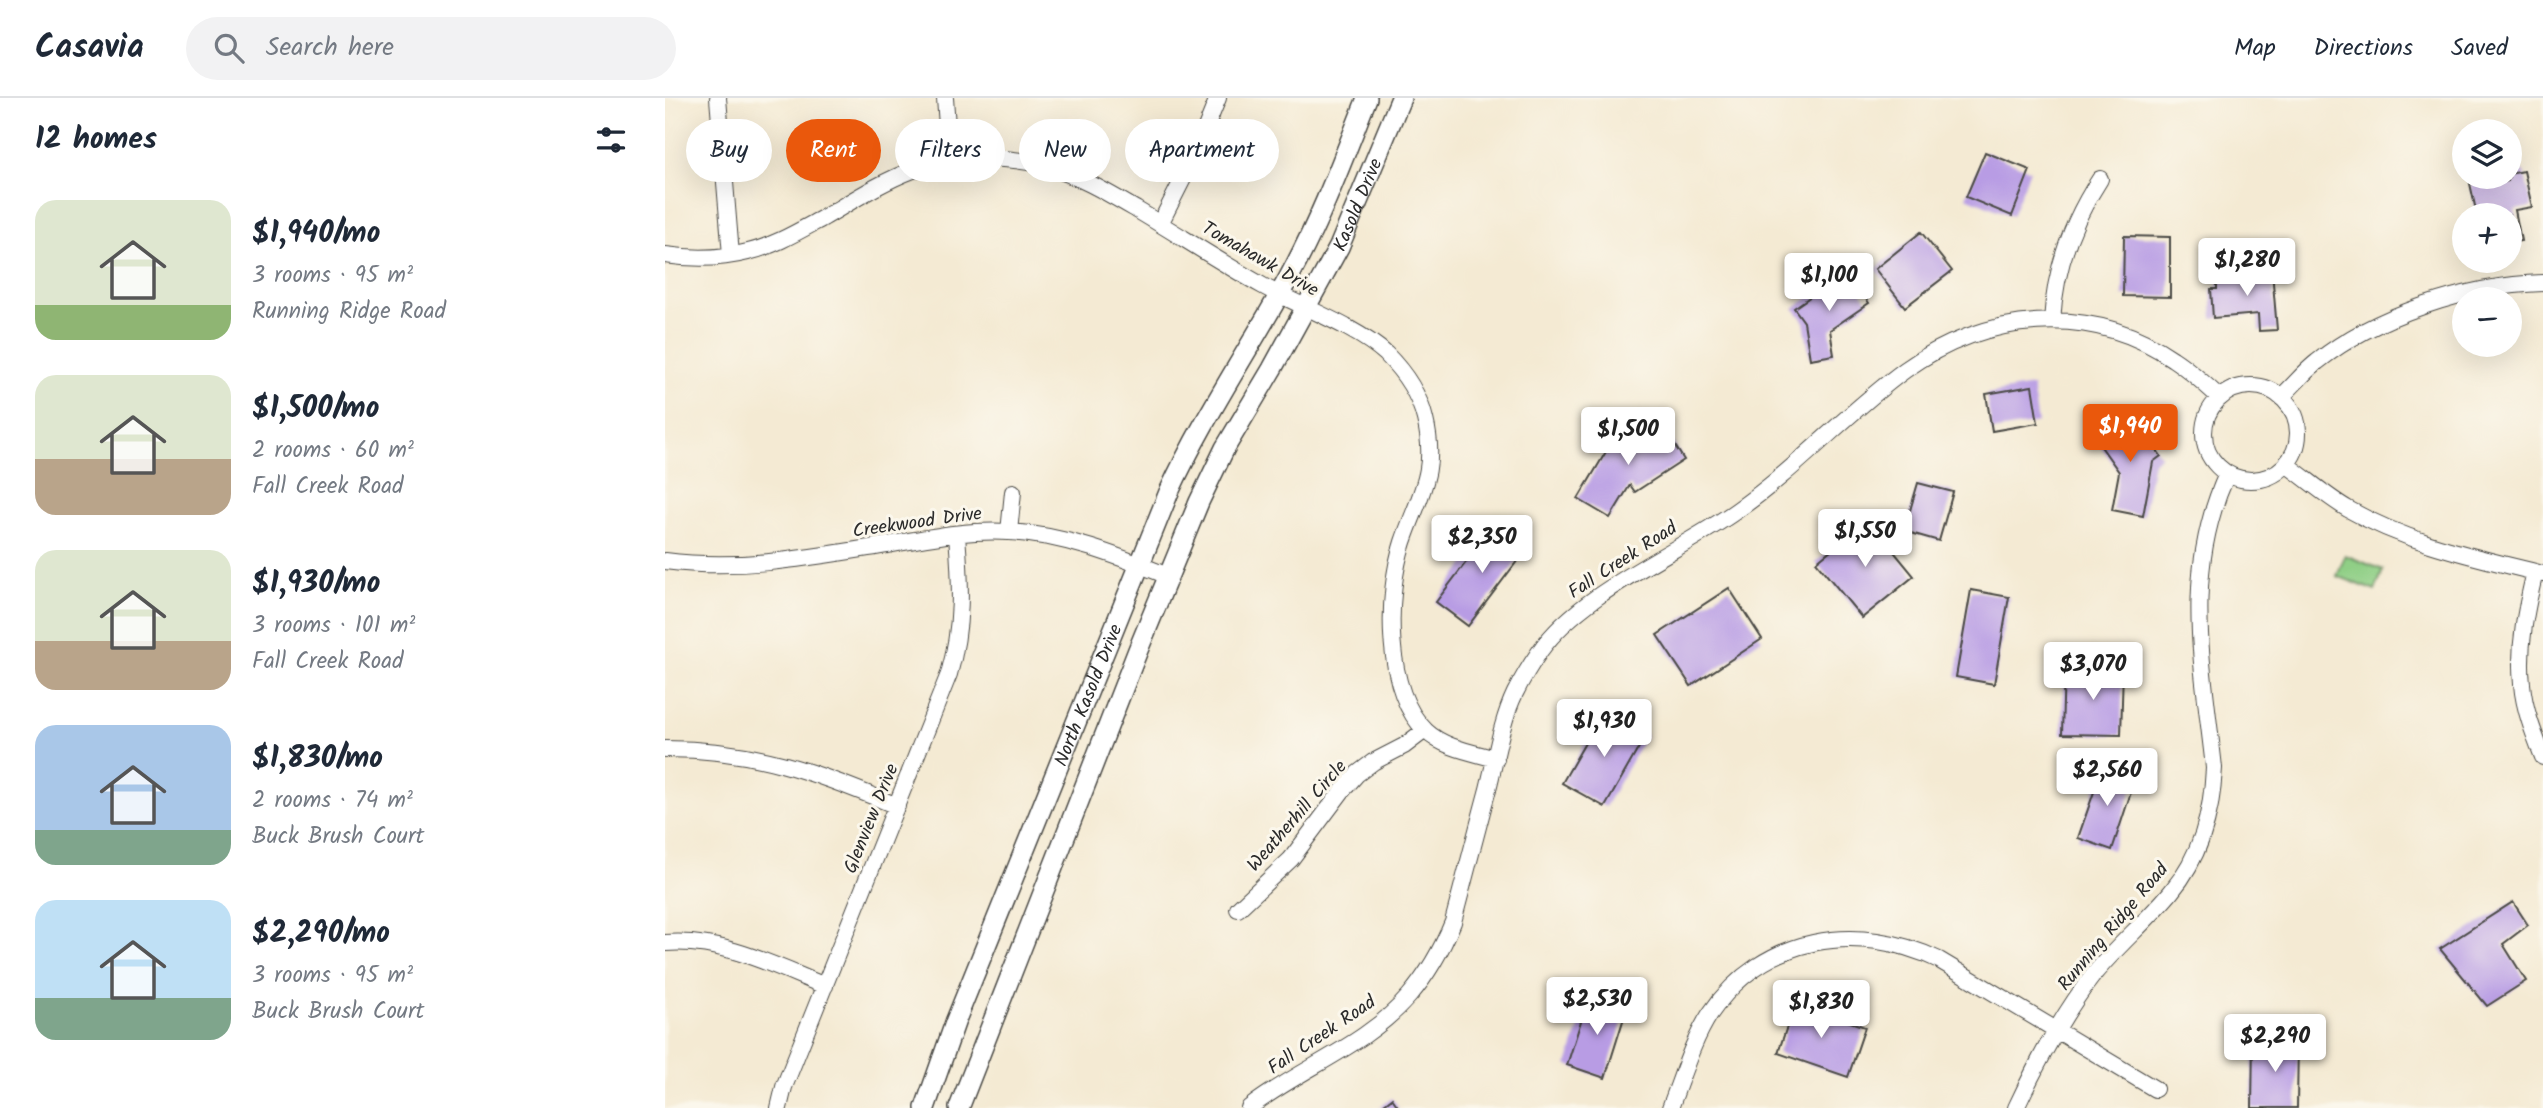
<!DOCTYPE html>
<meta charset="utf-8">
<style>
:root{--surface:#fff;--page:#f2f2f3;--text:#1f2937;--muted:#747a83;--line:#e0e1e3;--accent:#ea580c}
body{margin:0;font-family:Kalam,sans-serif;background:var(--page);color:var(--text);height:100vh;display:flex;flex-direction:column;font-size:26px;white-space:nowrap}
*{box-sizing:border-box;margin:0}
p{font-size:23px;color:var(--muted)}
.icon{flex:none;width:38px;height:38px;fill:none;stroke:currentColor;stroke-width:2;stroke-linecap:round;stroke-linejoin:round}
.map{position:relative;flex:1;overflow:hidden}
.drawer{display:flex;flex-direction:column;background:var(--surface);width:665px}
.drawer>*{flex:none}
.guide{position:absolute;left:21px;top:21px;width:665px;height:63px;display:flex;gap:14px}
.fabs{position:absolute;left:1787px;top:21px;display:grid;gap:14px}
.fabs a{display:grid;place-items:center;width:70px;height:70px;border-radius:50%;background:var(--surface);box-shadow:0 7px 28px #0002;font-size:35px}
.price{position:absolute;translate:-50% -60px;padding:0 16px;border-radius:7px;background:#fff;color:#222;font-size:23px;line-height:46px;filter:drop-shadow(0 2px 4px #0008)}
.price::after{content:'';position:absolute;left:50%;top:42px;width:21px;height:16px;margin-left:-10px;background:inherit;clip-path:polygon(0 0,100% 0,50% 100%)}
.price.current{background:var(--accent);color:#fff}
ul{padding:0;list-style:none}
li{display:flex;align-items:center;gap:21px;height:175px;padding:0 35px}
li span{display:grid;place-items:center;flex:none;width:196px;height:140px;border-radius:21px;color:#555}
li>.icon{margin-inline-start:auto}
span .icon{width:84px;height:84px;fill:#fffc;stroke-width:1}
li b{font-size:30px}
h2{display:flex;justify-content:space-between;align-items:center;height:84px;padding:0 35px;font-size:30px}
.pill{padding:0 24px;border-radius:32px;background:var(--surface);box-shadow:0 7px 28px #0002;font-size:24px;line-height:63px}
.pill.current{background:var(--accent);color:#fff}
header{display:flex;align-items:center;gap:42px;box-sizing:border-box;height:98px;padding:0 35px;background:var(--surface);border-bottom:2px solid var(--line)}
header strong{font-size:33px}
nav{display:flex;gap:38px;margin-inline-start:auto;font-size:24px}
.search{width:490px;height:63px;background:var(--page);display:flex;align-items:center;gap:18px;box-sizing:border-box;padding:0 24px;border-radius:38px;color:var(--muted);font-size:26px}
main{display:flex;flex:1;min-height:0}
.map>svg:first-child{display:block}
.green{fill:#90cf86;stroke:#5e7d58;stroke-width:2}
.water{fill:#57bdd5;stroke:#417480;stroke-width:2}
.building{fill:#b89ce4}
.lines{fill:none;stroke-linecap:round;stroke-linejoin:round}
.minor-casing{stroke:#494844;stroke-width:18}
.major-casing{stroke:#494844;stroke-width:22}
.minor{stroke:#fff;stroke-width:16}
.major{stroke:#fff;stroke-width:19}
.labels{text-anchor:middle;stroke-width:6;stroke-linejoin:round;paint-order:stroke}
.street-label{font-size:19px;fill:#2b2b2b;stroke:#fbf7ec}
</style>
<header>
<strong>Casavia</strong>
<div class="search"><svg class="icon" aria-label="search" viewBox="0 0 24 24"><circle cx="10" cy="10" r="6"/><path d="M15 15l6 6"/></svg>Search here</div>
<nav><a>Map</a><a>Directions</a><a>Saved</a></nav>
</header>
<main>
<section class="drawer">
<h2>12 homes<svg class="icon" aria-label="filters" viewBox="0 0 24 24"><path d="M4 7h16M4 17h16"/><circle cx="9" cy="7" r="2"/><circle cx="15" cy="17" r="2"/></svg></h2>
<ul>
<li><span style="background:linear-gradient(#dfe7d0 75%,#8fb573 0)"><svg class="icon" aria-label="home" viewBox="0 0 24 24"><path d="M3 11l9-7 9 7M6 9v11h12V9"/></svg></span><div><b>$1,940/mo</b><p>3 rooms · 95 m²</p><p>Running Ridge Road</p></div></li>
<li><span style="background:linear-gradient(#dfe7d0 60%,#b9a48a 0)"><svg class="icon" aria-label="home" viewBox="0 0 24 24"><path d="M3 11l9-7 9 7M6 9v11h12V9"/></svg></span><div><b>$1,500/mo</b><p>2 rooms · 60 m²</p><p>Fall Creek Road</p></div></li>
<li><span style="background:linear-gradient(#dfe7d0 65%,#b9a48a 0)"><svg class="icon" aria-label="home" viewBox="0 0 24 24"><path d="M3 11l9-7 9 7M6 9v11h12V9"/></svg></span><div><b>$1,930/mo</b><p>3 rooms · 101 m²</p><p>Fall Creek Road</p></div></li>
<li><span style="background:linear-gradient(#a9c7e8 75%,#7fa58c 0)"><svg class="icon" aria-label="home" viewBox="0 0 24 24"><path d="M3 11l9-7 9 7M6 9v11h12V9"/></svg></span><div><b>$1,830/mo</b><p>2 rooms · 74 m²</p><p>Buck Brush Court</p></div></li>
<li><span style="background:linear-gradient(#bfe0f5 70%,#7fa58c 0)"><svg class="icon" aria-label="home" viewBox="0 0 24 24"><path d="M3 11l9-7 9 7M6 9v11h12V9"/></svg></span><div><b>$2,290/mo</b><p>3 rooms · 95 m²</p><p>Buck Brush Court</p></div></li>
</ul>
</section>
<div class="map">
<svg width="1878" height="1010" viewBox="0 0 1878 1010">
<rect width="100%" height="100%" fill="#fbf7ec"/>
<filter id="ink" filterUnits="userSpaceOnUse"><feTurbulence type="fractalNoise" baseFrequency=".0143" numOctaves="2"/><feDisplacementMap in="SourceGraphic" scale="14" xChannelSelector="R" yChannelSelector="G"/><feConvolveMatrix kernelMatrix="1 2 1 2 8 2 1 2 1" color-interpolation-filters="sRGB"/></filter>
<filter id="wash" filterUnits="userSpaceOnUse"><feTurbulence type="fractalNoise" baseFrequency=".00686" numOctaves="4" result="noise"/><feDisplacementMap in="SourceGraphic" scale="28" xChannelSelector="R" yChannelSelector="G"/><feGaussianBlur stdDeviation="1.57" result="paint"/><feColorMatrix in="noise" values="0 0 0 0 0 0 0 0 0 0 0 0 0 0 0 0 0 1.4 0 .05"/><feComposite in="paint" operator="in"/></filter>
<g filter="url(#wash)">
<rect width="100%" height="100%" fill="#f4ead3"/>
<path class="green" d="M1680,457L1718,472L1710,493L1672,478Z"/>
<path class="water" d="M1574,156L1575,173L1544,176L1542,160Z"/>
<g id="blocks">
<path class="building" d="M1320,54L1365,72L1347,118L1301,99Z
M1859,73L1867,109L1850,112L1856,143L1844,145V117H1812L1804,81L1818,79L1820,88L1843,83L1842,79H1844V76Z
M1256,134L1287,173L1240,209L1210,171Z
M1459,138L1505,139V199L1458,198Z
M1182,173L1204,205L1165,232L1169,257L1145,261L1139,224L1129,210Z
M1607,173L1612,232L1594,233L1593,216L1548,220L1546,191H1552V186L1556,182H1560L1564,177Z
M1367,288L1373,325L1327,333L1321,296Z
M1466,316L1496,358L1488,364L1478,418L1447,412L1454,374L1430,340Z
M963,324L975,346L999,330L1019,362L970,394L965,387L945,420L913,401L942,352L944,354L936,339Z
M1253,385L1288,394L1274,443L1239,433Z
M1203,422L1249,478L1197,520L1151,464Z
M830,426L862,450L803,528L771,504Z
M1064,490L1097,541L1026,588L992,537Z
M1306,492L1344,499L1329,586L1291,579Z
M1399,570L1458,571L1456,637L1397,636Z
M939,612L981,637L940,709L897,685Z
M1438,668L1471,679L1447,752L1413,740Z
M1848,804L1863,827L1838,846L1861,883L1822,908L1775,851Z
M924,898L962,910L940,980L902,967Z
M1130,905L1200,929L1183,979L1113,955Z
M1588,941L1633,942L1632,1010H1587Z
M727,1000L734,1010H714Z"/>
</g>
</g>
<g filter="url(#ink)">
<use href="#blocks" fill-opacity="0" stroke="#494844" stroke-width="2"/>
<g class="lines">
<defs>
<path id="minor" d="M53,0L66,157
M280,0L282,28L288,63
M495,126L529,59L553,0
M0,157C27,161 56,161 83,154C109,148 134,133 158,120C187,103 216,84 248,72C288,57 340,57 380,68C413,77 443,95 472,112C514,137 555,164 598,188C634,208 692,229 721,256C739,274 754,296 760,321C773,374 754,397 738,444C721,495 719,593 761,633C779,650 807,654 831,661
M1387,223C1390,170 1406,125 1435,81
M1539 335a47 47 0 1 1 94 0a47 47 0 1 1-94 0Z
M1617,298C1629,287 1639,274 1652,264C1710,217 1804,187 1878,185
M1622,367C1642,381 1662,399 1683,411C1745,446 1811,459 1878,476
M344,434L348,394
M0,463C76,473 148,459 222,447C262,440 304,431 344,434C400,437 453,458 503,478
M1870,474C1861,511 1853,548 1857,586C1859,611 1869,636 1878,659
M0,651C91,651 150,674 232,708
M573,811L626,761L677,693L692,676L708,664L739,648L760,632
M0,845C56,840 110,868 160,888
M114,1010L119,989L284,576C298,527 296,487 292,437
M584,1010C635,970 701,948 744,898C763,876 777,851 788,824C800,779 811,735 823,691C831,660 836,624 850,595C857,581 866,566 875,553C916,494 1012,455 1071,413C1132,371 1181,315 1240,272C1319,215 1425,204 1508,261C1525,272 1540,286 1554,299
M1005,1010C1017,979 1027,944 1045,916C1098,837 1193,823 1274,862L1490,991
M1351,1010C1373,963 1397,917 1429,876C1453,847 1482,823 1506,794C1536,758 1547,716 1549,670C1538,567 1517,475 1562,376"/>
<g id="major">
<path id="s1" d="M260,1010L291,922L504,394C538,320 584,252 623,181C655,123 678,61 702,0"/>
<path id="s2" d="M294,1010L473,552L534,404L560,350L607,271L674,149L736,0"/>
</g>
</defs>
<use href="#minor" class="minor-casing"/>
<use href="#major" class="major-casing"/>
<use href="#minor" class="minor"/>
<use href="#major" class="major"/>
</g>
</g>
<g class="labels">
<g class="street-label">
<text dy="7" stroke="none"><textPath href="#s2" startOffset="989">Kasold Drive</textPath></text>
<text transform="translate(596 160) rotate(30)" y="7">Tomahawk Drive</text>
<text transform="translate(252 423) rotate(-8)" y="7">Creekwood Drive</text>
<text transform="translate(957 461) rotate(-33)" y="7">Fall Creek Road</text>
<text dy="7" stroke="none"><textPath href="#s1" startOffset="444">North Kasold Drive</textPath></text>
<text transform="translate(631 717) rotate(-49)" y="7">Weatherhill Circle</text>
<text transform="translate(205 720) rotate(-68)" y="7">Glenview Drive</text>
<text transform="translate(1447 828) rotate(-50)" y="7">Running Ridge Road</text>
<text transform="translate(656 936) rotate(-34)" y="7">Fall Creek Road</text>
</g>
</g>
</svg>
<div class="fabs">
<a><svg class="icon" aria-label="layers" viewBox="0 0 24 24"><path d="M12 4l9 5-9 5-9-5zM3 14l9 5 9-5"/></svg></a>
<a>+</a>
<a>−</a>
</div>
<b class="price" style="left:1582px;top:200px">$1,280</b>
<b class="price" style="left:1164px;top:215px">$1,100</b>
<b class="price current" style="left:1465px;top:366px">$1,940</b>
<b class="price" style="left:963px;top:369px">$1,500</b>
<b class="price" style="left:1200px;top:471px">$1,550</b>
<b class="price" style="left:817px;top:477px">$2,350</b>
<b class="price" style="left:1428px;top:604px">$3,070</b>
<b class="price" style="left:939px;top:661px">$1,930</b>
<b class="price" style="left:1442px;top:710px">$2,560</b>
<b class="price" style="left:932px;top:939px">$2,530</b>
<b class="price" style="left:1156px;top:942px">$1,830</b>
<b class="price" style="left:1610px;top:976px">$2,290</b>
<div class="guide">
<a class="pill">Buy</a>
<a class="pill current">Rent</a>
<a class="pill">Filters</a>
<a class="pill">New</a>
<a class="pill">Apartment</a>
</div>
</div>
</main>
